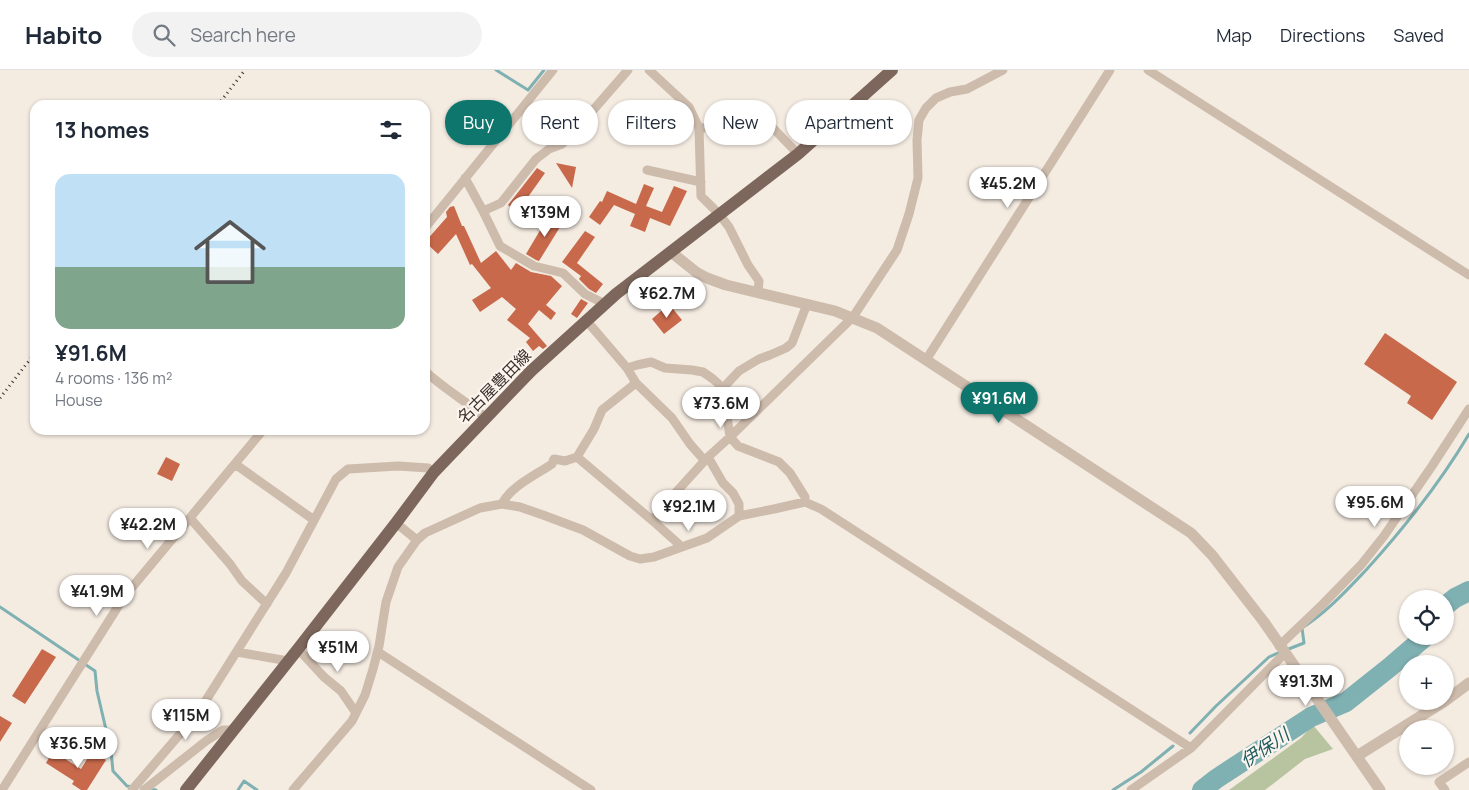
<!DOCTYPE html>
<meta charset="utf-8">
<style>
:root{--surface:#fff;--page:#f2f2f3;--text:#1f2937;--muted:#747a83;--line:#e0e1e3;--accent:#0f766e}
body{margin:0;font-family:Manrope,"Noto Sans JP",sans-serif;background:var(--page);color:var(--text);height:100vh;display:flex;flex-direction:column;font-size:19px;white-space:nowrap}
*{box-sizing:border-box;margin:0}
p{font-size:16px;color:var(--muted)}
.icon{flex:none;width:28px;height:28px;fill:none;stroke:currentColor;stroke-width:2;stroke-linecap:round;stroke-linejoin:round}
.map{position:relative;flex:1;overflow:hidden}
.panel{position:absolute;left:30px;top:30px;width:400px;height:335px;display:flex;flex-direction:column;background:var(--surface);border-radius:15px;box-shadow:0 1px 4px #0004}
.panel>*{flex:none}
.top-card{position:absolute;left:445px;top:30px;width:475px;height:45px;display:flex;gap:10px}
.controls{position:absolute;left:1399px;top:520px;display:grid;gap:10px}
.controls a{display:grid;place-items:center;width:55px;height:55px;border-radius:50%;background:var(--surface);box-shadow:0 1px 4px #0004;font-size:25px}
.price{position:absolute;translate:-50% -42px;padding:0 11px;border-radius:18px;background:#fff;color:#222;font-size:16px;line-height:32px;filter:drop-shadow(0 1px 2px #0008)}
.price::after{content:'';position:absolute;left:50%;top:30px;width:15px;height:11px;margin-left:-8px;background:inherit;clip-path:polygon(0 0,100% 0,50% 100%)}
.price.current{background:var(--accent);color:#fff}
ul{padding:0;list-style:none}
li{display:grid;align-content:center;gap:10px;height:265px;padding:0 25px}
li+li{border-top:1px solid var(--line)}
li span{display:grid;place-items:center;height:155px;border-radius:15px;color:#555}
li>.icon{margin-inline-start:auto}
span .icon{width:90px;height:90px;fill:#fffc;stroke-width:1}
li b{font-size:21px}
h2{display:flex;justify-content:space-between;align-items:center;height:60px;padding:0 25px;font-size:21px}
.tag{padding:0 18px;border-radius:22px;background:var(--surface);box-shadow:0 1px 4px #0004;font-size:18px;line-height:45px}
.tag.current{background:var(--accent);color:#fff}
header{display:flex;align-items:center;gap:30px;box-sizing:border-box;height:70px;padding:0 25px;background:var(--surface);border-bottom:1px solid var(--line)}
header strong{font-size:24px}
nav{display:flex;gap:28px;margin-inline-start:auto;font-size:18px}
.search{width:350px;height:45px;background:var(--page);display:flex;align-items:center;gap:12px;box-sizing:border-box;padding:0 18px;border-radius:28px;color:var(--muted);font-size:19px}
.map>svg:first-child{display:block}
.green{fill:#b8c4a0}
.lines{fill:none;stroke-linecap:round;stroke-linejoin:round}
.stream{stroke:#7fb0b2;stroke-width:3}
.river{stroke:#7fb0b2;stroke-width:20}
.building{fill:#c8694b}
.minor{stroke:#cdbbac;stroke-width:9}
.tertiary{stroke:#cdbbac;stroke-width:11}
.primary{stroke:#7d675c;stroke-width:12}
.rail{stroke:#3b302b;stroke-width:3;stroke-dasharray:1 4;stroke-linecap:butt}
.labels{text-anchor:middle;stroke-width:4.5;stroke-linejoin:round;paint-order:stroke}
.street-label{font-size:16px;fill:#3b302b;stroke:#fbf5ee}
.water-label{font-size:18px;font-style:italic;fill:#1f5a5e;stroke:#fbf5ee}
</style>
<header>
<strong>Habito</strong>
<div class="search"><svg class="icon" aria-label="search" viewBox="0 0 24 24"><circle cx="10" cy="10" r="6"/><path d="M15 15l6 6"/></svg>Search here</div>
<nav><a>Map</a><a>Directions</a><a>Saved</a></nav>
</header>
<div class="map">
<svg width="1469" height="720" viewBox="0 0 1469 720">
<rect width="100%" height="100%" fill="#f4ebe1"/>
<path class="green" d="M1313,655L1333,679L1305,689L1265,720H1229L1301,668Z"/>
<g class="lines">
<path class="stream" d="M496,0L528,20L544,0
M0,537L95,601L97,621L111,681L113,701L127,716L133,717
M1286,580L1304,573L1302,558C1327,542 1346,521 1367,499C1405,457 1440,413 1469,364
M1190,663L1216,636L1269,587L1280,582
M149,719L156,720
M238,720L244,711L257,720
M1113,720L1141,702L1173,676"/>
<path class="river" d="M1445,536L1455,528L1469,521
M1202,720L1216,709L1311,647L1346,632L1390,597L1426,566"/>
</g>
<path class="building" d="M556,93L576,97L572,118Z
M537,98L545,103L528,127L533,131L522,146L508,135Z
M644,114L654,118L646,136L662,142L674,116L687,121L670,156L650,148L645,162L630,156L635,144L614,135L600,155L589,147L600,131L602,132L607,121L636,134Z
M454,136L462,156H464L481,193L496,181L511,200L516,193L531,202L551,206L562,216L546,235L556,243L551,250L539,240L528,254L547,276L543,279L539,276L533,281L526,272L530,268L507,250L516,239L502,227L480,242L472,230L491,218L472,194L470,195L456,164L438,184L425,172L447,147L446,142L450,137Z
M556,143L565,149L539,191L536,190L526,184L542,157L546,160Z
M585,161L595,167L577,193L603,214L596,223L589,219L579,209L581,206L562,192Z
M581,229L588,233L577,248L571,244Z
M669,234L682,250L664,264L652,249Z
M1385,263L1457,312L1432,350L1407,333L1411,326L1364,294Z
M166,387L180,394L172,411L157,404Z
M42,579L56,587L25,634L12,626Z
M0,646L12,653L0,672Z
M53,681L81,699L92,681L106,690L87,720H81L72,714L74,711L46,693Z"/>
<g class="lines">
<path class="minor" d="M649,0L689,37L699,58
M1148,0L1469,205
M647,100L701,112
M465,108L483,141L501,133L536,89L549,79L562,74L574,62L628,0
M483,141L500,176L534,196L563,203L585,224L605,234
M425,158L553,0
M758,222L759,211L748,195L729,157L719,144L701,126L699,58L771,56L798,84
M586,250L627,298L636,313L672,348L690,374L705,391
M926,290L1110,0
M627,298L637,295L651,292L665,298L692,300L703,302L713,309L723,318
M425,301C444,319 466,331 486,348
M577,387L594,359L602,340L636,313
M708,387L723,413L733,423L739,434V446
M235,394L314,450
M805,432V427L790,403L779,392L738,376L730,367L727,346L721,325L723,318L739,301L759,289L770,285L786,278L792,273L807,234
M502,434C511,416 536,405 552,394L554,389L565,391L577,387L653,451
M190,448L230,494L242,511L267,534
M396,453L417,470
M682,477L653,451L659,441L708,387L730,367L853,247L897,180L909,144L918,108L917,70L919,50L926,38L936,28L950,22L967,19L1003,0
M1279,576L1322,535L1361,495L1384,466L1432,396L1469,339
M298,579L324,607L341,621L356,643
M237,582L288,591
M378,582L591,720
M2,720L124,527L263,360
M132,720L198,643L286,503L336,409L348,399L398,396L428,398L434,402
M144,720L206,671L223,660H234
M293,720L352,651L365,625L373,599L379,576L386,532L398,497L417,470L425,463L480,438L502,434L520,437L543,445L583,460L630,486L640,489L654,487L707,468L739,446L774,439L805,432L821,439L1191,678
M1131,720L1191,678L1285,583
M1445,720L1439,712L1469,692"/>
<path class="tertiary" d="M671,182L696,202L707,208L726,215L835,241L877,258L1191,463L1212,485L1264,552L1380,720
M1445,631L1469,613
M1357,686L1445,631"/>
<path class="primary" d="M186,720L298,579L396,453L434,402L531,301L616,224L798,84L892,0"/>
<path class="rail" d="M218,35L245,0
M0,328L35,283"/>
</g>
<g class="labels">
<g class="street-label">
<text transform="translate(494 316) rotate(-45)" y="6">名古屋豊田線</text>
</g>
<g class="water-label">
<text transform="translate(1265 678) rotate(-34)" y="6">伊保川</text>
</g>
</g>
</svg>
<div class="controls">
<a><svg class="icon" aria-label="locate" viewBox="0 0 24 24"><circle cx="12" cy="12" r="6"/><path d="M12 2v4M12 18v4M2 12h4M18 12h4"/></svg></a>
<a>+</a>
<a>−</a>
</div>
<b class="price" style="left:1008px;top:139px">¥45.2M</b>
<b class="price" style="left:545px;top:168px">¥139M</b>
<b class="price" style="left:667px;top:249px">¥62.7M</b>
<b class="price current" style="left:999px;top:354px">¥91.6M</b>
<b class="price" style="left:721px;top:359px">¥73.6M</b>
<b class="price" style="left:1375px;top:458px">¥95.6M</b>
<b class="price" style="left:689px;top:462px">¥92.1M</b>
<b class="price" style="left:148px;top:480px">¥42.2M</b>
<b class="price" style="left:97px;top:547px">¥41.9M</b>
<b class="price" style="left:338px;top:603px">¥51M</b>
<b class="price" style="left:1306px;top:637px">¥91.3M</b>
<b class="price" style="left:186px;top:671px">¥115M</b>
<b class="price" style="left:78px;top:699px">¥36.5M</b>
<div class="top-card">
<a class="tag current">Buy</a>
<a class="tag">Rent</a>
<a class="tag">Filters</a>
<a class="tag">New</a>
<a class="tag">Apartment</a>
</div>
<section class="panel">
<h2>13 homes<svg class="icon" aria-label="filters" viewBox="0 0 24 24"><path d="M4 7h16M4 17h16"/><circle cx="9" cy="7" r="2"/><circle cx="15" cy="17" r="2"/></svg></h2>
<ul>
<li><span style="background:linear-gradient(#bfe0f5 60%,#7fa58c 0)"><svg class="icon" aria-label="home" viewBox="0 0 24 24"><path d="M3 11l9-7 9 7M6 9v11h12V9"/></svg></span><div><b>¥91.6M</b><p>4 rooms · 136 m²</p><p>House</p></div></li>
</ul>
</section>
</div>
